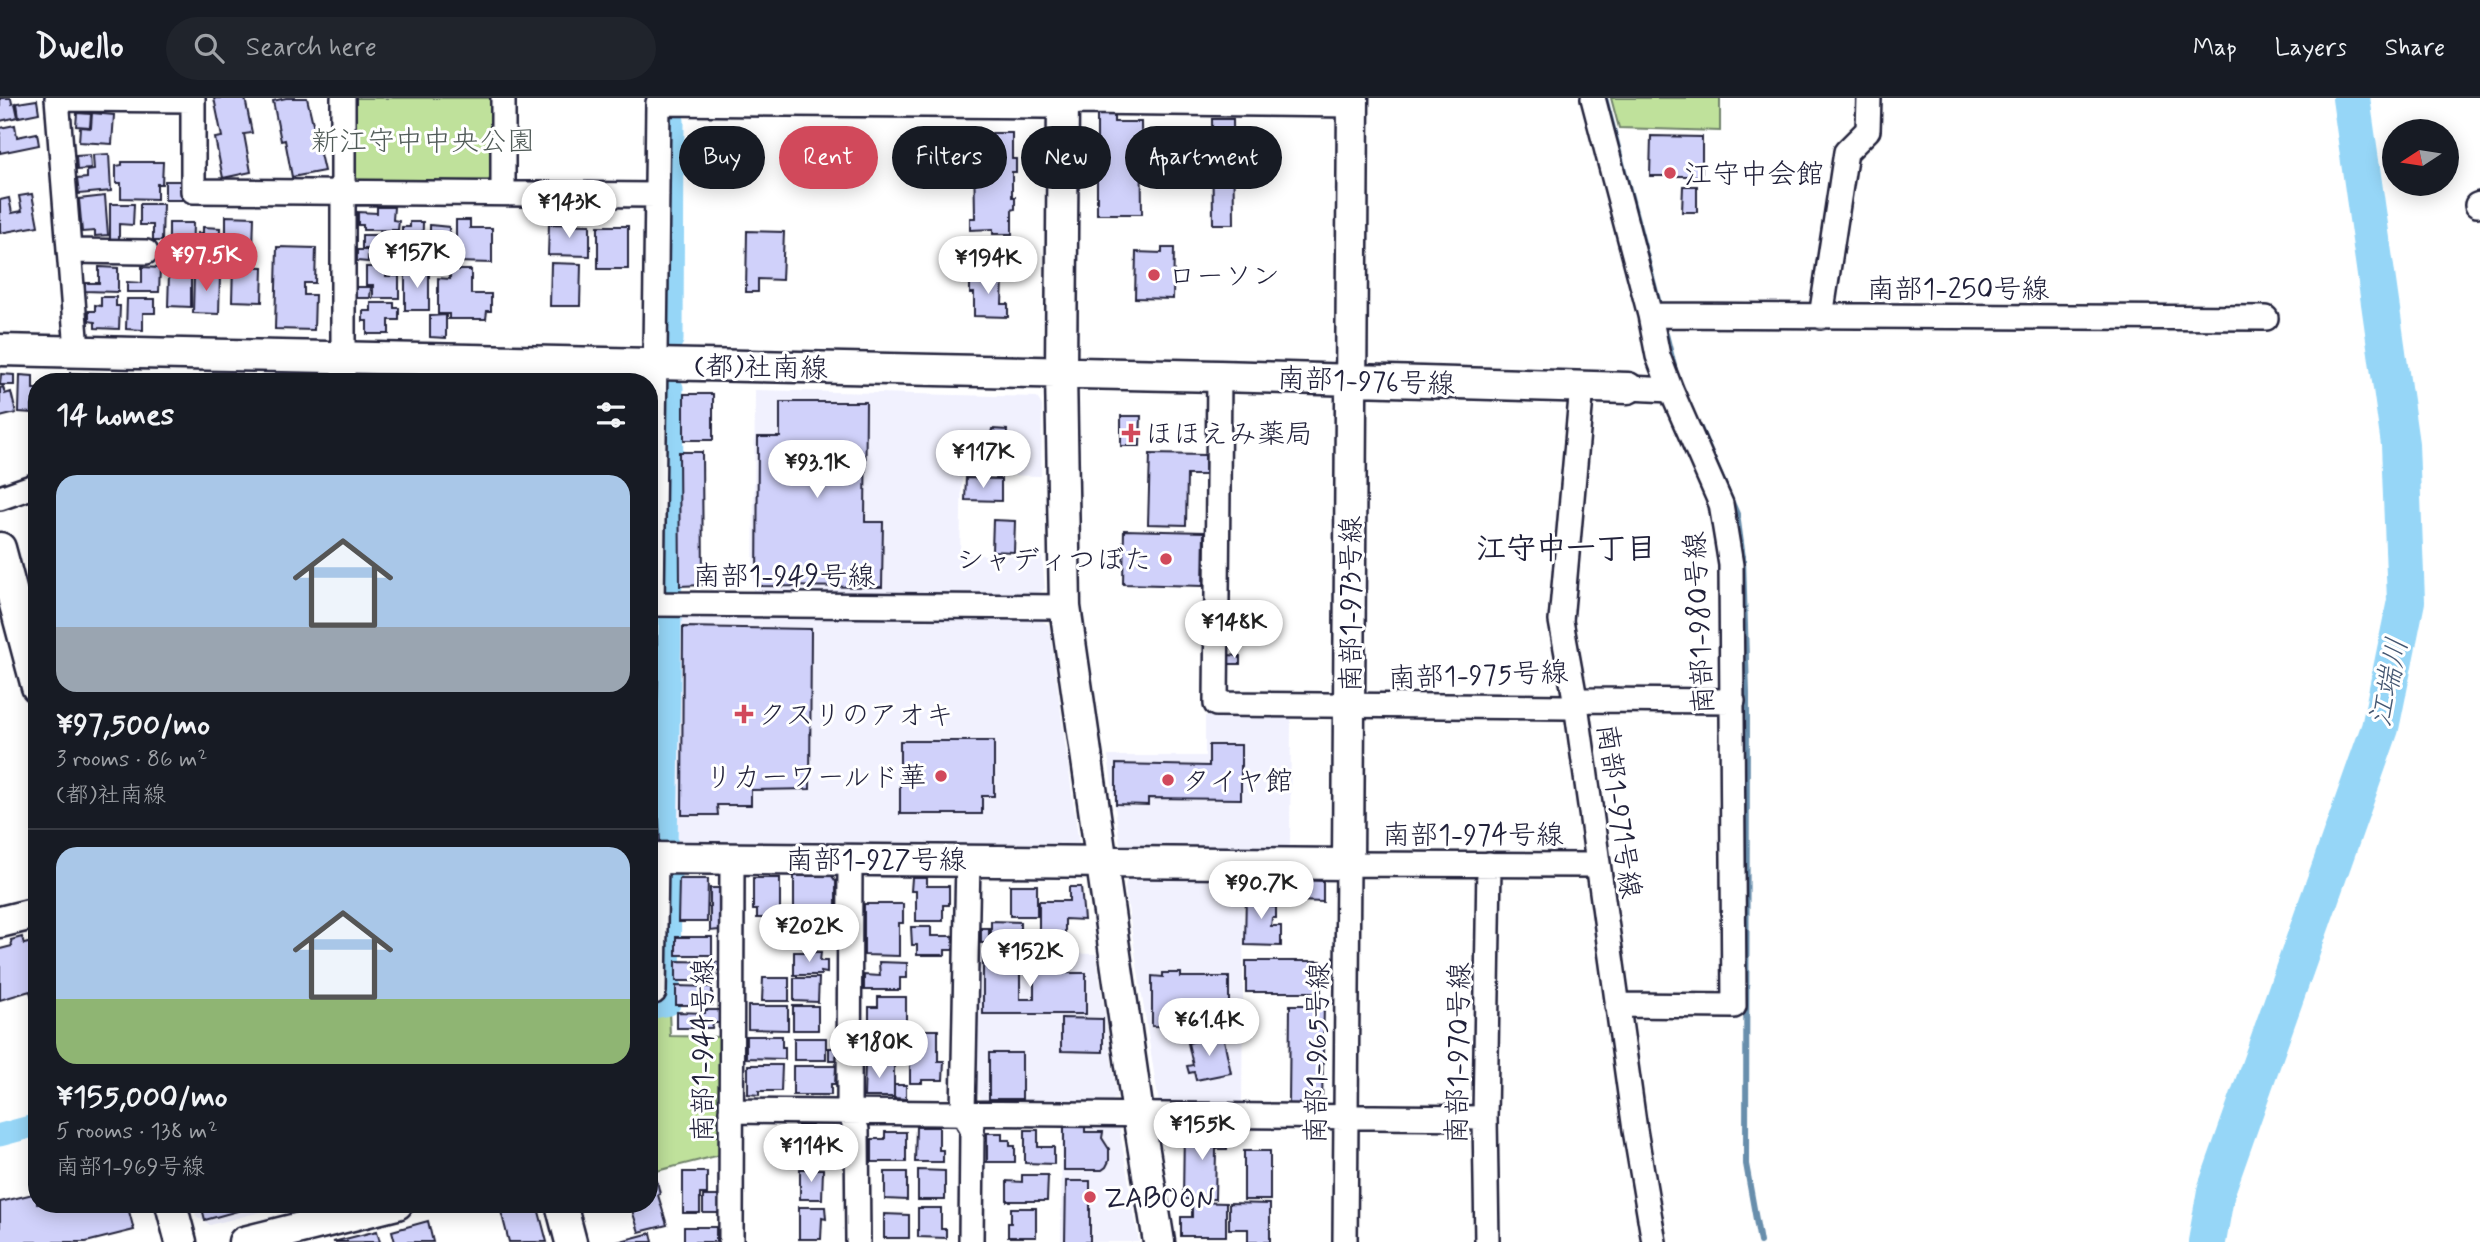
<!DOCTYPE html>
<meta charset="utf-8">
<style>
:root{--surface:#171b24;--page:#20242c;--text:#f1f3f6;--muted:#9ea1a6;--line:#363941;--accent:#d1495b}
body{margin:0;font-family:Mynerve,"Klee One",sans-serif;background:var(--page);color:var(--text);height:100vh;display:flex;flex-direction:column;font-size:26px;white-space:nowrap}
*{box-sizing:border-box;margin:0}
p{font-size:23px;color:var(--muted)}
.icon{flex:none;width:38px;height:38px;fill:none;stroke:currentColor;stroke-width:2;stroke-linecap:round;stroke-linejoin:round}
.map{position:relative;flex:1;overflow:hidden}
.side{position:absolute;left:28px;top:275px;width:630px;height:840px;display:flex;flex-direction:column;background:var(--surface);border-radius:28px;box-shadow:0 4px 18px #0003}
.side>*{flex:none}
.guide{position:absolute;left:679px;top:28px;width:665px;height:63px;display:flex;gap:14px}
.needle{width:46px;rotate:258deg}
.fabs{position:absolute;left:2382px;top:21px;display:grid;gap:14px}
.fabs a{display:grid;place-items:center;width:77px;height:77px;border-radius:50%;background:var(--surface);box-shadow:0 4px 18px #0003;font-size:35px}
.price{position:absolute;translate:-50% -60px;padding:0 16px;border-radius:24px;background:#fff;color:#222;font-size:23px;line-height:46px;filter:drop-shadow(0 2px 4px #0008)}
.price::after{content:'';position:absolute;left:50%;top:42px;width:21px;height:16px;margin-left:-10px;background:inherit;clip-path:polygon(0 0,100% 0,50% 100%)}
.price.on{background:var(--accent);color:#fff}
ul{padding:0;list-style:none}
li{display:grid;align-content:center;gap:14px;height:371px;padding:0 28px}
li+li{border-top:2px solid var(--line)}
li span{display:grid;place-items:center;height:217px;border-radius:21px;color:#555}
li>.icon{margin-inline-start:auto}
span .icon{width:126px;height:126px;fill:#fffc;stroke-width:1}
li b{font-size:30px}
h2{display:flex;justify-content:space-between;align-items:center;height:84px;padding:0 28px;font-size:30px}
.pill{padding:0 24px;border-radius:32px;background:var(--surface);box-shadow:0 4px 18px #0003;font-size:24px;line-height:63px}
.pill.on{background:var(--accent);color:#fff}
header{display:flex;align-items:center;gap:42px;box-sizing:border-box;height:98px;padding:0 35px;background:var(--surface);border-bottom:2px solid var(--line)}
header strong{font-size:33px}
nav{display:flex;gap:38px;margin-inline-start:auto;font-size:24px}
.search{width:490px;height:63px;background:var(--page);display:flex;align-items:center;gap:18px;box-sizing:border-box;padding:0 24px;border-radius:38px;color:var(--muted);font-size:26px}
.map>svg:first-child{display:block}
.built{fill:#f1f1fe}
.green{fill:#bfe19b;stroke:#70826b;stroke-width:2}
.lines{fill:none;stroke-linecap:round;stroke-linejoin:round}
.stream{stroke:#688eac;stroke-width:6}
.canal{stroke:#96d6f7;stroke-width:23}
.river{stroke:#96d6f7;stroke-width:38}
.building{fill:#d0d1fa;stroke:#22223b;stroke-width:2}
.minor-casing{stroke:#22223b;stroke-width:28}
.tertiary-casing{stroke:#22223b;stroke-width:35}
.minor{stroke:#fff;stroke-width:23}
.tertiary{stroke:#fff;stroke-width:30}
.poi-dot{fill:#d1495b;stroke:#fff;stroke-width:2.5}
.labels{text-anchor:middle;stroke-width:6;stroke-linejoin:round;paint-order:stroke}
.park-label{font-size:28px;fill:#515b58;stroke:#fff}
.poi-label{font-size:28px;fill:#22223b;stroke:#fff;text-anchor:start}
.street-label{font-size:28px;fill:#22223b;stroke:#fff}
.neighbourhood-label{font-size:30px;font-weight:bold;fill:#22223b;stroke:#fff}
.water-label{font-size:30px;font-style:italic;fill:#455873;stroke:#fff}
</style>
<header>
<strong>Dwello</strong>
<div class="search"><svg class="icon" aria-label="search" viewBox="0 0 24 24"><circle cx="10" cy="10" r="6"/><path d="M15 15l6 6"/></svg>Search here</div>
<nav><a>Map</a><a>Layers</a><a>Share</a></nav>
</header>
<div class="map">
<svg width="2480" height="1144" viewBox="0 0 2480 1144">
<rect width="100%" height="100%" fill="#fff"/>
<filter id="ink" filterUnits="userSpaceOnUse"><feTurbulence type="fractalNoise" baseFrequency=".0143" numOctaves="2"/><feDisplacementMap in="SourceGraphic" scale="14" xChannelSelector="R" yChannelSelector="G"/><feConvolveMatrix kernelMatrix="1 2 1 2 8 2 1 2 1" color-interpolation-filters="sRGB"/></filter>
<g filter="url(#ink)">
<path class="built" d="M755,292L1037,299L1042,308L1041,378L962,376L960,456L1042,459L1045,490L1038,496L753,495Z
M674,519L1040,522L1049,527L1079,746L1074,750L671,748Z
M1291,617L1290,751L1124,750L1120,745L1108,658H1205V618Z
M1131,777L1244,778L1242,1008L1159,1006L1125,790L1127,779Z
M976,853L1096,856L1117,999L1108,1005L984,1004L976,994Z
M1062,1025L1119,1028L1139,1144H1061Z
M193,1106H291L210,1127L196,1118Z"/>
<path class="green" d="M352,0H493V76L487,85H360L353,76Z
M1611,0H1720V33L1619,30Z
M669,912L670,938L723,939L724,1056L649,1075V915Z"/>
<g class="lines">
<path class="stream" d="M1605,0L1658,202
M1666,236L1675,272
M1700,330L1737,416L1743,460L1747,595L1746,1066L1760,1144"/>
<path class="canal" d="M672,242L673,23
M671,488L672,290
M666,748L670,520
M649,910L669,906L670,779
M0,1037L37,1027"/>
<path class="river" d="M2207,1144L2216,1093L2380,630L2406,503L2400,346L2351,0"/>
</g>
<path class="building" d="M0,0H11L12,6L15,5L18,19L0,23Z
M214,0H245L252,35L244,36L251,74L223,80L215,40L222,39Z
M286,0H307L324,73L292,79L285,42L281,43L273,3Z
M37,2L39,15L19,19L17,5Z
M77,15L91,16L90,29L76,28Z
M92,15L114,17L112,46L79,44L80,29L91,30Z
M1114,15V24H1141L1142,116H1097V16Z
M1212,21H1233L1234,126H1213Z
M15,27L17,39L37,35L39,47L0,55V30Z
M992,35H1012V61H1016V74H1012V99H1015V111L1012,112V136H993V131L970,132V120H975L974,52H970V41H992Z
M1651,38L1702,39V78H1650Z
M109,56L111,93L79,96L77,81L87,80V73L94,72L93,57Z
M90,57L91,71L77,72L76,58Z
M122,64H163L162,86H157V101L121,100V85H116V68L122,67Z
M165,83H182V102H165Z
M1683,88H1697V114H1682Z
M32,96L38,128L0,135V102L9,100L12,115L22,113L19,98Z
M105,98L108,137L95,138V133L82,134L79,101Z
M110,106H134L133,127L119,126V142H110Z
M140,106H163L162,143H153V127H140Z
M377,109H394L393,122L399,123L398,132H363V127H358V114L377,115Z
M226,118L254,119L253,152H226Z
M456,122H470V130H492V165L456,164Z
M410,124H423L422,164H413V159H402V129H410Z
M169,125H193L192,161H169Z
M549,126L590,127V158L548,157Z
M430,127L449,129V146H444V164H430Z
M598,128H628V171H598Z
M203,129L220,130L219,164L196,163L197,135H203Z
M747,133L784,134L782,182L758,181V194H746Z
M362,137H397V164H369V151H362Z
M277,149L316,150L315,185H304V197H315L314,232L275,231Z
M1162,150H1174L1173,201L1135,200L1136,154L1162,155Z
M357,152H368V164L357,163Z
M551,165L581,166L580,208H550Z
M233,168L263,169L262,204L232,203Z
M99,169L118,170V194L85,193V185H99Z
M142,169L160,170L159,194H127V184L142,185Z
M366,169H386V178H399V200H373V187H366Z
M405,171H429V212H405Z
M197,172H211V177H220L219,216L193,215L194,176L197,177Z
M450,172H471V196H491V213H487L486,221H449V216H438V180L450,181Z
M970,173H983V180H1003L1002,206H1008V219L974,218V195H970Z
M169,176H191V209L168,208Z
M356,189H371L370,200H356Z
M101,199H116V208H120L119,231L95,230V224L89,223V213H95V207L101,208Z
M127,201H155V215H143V232L126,231Z
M371,205H394V210H399V222H389V236H367V223H363V213H371Z
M446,217V240L430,239V218Z
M70,275L85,276V284H69Z
M90,275L108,276V284H90Z
M1,276L14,277V287H0Z
M20,277L33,278V291H37V309L32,308V315L19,314Z
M212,278H228V284H212Z
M3,289L5,296L11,294L16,315L0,319V290Z
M684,296H713V342H684Z
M780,304H866L865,424H883L882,489L757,488L758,339H780Z
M1121,318H1141L1140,348H1121Z
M992,331L1007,332L1005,376H990V372L963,371L964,335L991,336Z
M679,354H702L703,487L680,488Z
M1150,356L1205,357V377H1187L1186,427L1148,426Z
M966,380L1001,381V403L965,402Z
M993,422L1015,423L1014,454L992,453Z
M1124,432L1204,434L1203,488L1123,486Z
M683,529L811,531L810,691L751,692V707H717L718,717H682Z
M649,538H657V569H649Z
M1228,557L1240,558V566H1228Z
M649,583H658L657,606H649Z
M649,614H657V640H649Z
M900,643H994V698H982V716H900Z
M1209,647H1241V701L1148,700V707L1116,706V666L1209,668Z
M649,648H656V660H652V678H649Z
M649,686H657V714H649Z
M649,721H659L660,746H649Z
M794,778H832L836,784V824H794Z
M753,780H780V812H788V820H757V812H753Z
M912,780H927V788H949V807H943V823H916V793H911Z
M679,781H708L707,824H678Z
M1298,782L1323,783V804L1298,803Z
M1010,787H1037V818H1010Z
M1069,789H1081L1084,822L1065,821V846L1039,845V803H1069Z
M710,790H719V832L710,833Z
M1246,795L1272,796V809H1276V820H1272L1271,828H1281V848L1245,847Z
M864,806H903V825H899V858L864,857Z
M991,823L1020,824V844H991Z
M911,829H931V838H954V852H945V857H917V847H912Z
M981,830H989V845H981Z
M22,839L24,846L37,843V917L30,893L0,902V851L12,848L11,842Z
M676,839H712V857H676Z
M794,854H821L820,863H827V875L821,874V877H794Z
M983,856H1020V901H1034V875H1086V916H983Z
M676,863L720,864V872H715V883H676Z
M1246,863H1321V894H1246Z
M879,864L907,865V880H900V892H864V877L880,878Z
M1163,875H1181V879H1229V929L1152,928V878L1163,879Z
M763,880H789V903H762Z
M794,880H819L818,904L794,903Z
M676,888L712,889V907H676Z
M878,899H906V927H869V909H878Z
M1290,907H1324L1322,1007L1289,1006Z
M748,908H788V932L748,931Z
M793,908H818V932H793Z
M705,912H719L720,925H713L712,930H677V914L705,915Z
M1061,920L1103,921V954L1061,953Z
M865,931L901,932V959H878V946L865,945Z
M910,932H938V963H944L943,982H922V985H910Z
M1223,937L1231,975L1196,982L1194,974L1189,975L1187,968L1193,967L1188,945Z
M746,938H782V949H785V961L746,960Z
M794,940H826V962H794Z
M829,950H837V962H829Z
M989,955H1022V1001H989Z
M865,965H894V999H864Z
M748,967H782L781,993H759V997L748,996Z
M793,968H836L835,986H831V997H793Z
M894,987H906V1001L894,1000Z
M798,1028H812L811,1032H821V1039H827L826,1051H822V1064H802V1042H798Z
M916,1029H939V1052H943V1064H915Z
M1064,1029H1085V1034H1103L1102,1040L1109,1051V1063L1106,1069L1102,1072H1064Z
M1184,1031H1227V1051H1216L1215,1101H1183Z
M1025,1032H1038V1049H1054V1066L1025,1065Z
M885,1034H906V1064H872V1041H885Z
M987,1035H1002V1042H1010V1048H1015V1064H987Z
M1244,1053H1270V1102H1244Z
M800,1071H823L822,1101H800Z
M918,1072L945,1073V1102H918Z
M683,1074H707V1096H700V1115H683Z
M885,1074H907V1102L885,1101Z
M1022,1077H1048L1047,1103H1007V1083L1022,1084Z
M657,1083L660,1096L658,1097L667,1127L639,1134L630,1106H649V1085Z
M1066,1083H1090V1144H1065Z
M37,1095V1106H127L134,1132L86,1144H0V1104Z
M703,1098H719V1115H703Z
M1192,1104L1226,1105V1138H1181V1119H1192Z
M1229,1105L1270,1106V1144H1248V1131H1229Z
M201,1106H240L241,1112L205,1122Z
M527,1106H537L547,1144H509L501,1113Z
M799,1109H825L826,1121L822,1120L821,1141H799Z
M918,1110H941V1131H946V1140L918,1139Z
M1011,1110H1036V1139H1008V1125H1011Z
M884,1116L909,1117V1140H884Z
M428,1123L433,1144H395L392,1133Z
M684,1129H716V1144H684Z
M377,1133L380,1144H333Z
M377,1133L380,1144H333Z
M651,1135L653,1144H617Z"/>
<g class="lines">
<defs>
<path id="minor" d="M57,0L77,252
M193,0V93L657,97
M1593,0L1650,217L1658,258L1671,292L1721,406L1731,467L1734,908L1617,907
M57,1L193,2
M503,95V0
M2477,107L2480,106
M69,153L146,154
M1650,217L2266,220
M1821,219L1846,54L1868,32L1869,0
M1219,278L1216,606L1566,609L1586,602L1733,603
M343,284V0
M1582,288L1561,523L1576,606L1635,1032L1654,1144
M1628,290L1671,292
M0,400L37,387
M1065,509L652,506L658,5L1045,8L1081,4L1353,7
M850,761L849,1014L857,1032L858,1144
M968,762L963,1015L972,1030L971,1144
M649,895L654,894L656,760
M731,1013L1485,1020
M731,1144L732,760
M1345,1144L1348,766L1598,767
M1487,1144L1485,1020L1489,766"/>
<path id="tertiary" d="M1063,0L1061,274L1065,509L1138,1016L1159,1144
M0,252L1219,278L1628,290
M0,450L37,589
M649,760L1348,766L1353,0
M0,824L37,815
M171,1106L181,1144
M561,1106L571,1144
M244,1144L397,1106"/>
</defs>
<use href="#minor" class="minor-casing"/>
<use href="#tertiary" class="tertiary-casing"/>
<use href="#minor" class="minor"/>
<use href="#tertiary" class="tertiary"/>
</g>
</g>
<g class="poi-dot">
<circle cx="1670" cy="75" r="7"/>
<circle cx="1154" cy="177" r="7"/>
<path d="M1127.5 324.5h7v7h7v7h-7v7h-7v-7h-7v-7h7z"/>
<circle cx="1166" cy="461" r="7"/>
<path d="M740.5 605.5h7v7h7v7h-7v7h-7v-7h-7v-7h7z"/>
<circle cx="941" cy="678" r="7"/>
<circle cx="1168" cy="682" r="7"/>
<circle cx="1090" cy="1099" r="7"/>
</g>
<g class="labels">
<g class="park-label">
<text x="423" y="52">新江守中中央公園</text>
</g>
<g class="poi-label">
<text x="1684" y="85">江守中会館</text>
<text x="1168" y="187">ローソン</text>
<text x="1145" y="345">ほほえみ薬局</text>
<text x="1152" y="471" text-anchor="end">シャディつぼた</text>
<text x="758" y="626">クスリのアオキ</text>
<text x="927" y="688" text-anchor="end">リカーワールド華</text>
<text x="1182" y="692">タイヤ館</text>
<text x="1104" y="1109">ZABOON</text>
</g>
<g class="street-label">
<text x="1958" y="200">南部1-250号線</text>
<text transform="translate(761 268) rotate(1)" y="10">(都)社南線</text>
<text transform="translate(1366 282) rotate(2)" y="10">南部1-976号線</text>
<text x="784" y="487">南部1-949号線</text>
<text transform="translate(1350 506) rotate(-90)" y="10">南部1-973号線</text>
<text transform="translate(1698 525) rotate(-93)" y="10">南部1-980号線</text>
<text transform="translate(1478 576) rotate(-2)" y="10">南部1-975号線</text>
<text transform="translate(1620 713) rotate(82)" y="10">南部1-971号線</text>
<text x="1473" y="746">南部1-974号線</text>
<text x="876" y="771">南部1-927号線</text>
<text transform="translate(702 952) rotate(-90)" y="10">南部1-944号線</text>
<text transform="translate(1316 955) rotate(-89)" y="10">南部1-965号線</text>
<text transform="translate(1457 955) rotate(-89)" y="10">南部1-970号線</text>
</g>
<g class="neighbourhood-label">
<text x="1566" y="460">江守中一丁目</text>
</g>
<g class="water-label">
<text transform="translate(2388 584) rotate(-78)" y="10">江端川</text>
</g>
</g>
</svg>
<div class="fabs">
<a><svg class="needle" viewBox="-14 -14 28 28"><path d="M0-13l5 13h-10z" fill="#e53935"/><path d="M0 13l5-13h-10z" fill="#9ea1a6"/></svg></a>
</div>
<b class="price" style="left:569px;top:142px">¥143K</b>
<b class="price" style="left:417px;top:192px">¥157K</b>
<b class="price on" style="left:206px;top:195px">¥97.5K</b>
<b class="price" style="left:988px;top:198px">¥194K</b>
<b class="price" style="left:983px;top:392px">¥117K</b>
<b class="price" style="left:817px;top:402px">¥93.1K</b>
<b class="price" style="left:1234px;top:562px">¥148K</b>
<b class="price" style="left:1261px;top:823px">¥90.7K</b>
<b class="price" style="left:809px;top:866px">¥202K</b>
<b class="price" style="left:1030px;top:891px">¥152K</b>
<b class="price" style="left:1209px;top:960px">¥61.4K</b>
<b class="price" style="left:879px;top:982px">¥180K</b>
<b class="price" style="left:1202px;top:1064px">¥155K</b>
<b class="price" style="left:811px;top:1086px">¥114K</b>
<div class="guide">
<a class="pill">Buy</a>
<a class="pill on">Rent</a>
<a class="pill">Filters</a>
<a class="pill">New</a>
<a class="pill">Apartment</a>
</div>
<section class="side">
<h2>14 homes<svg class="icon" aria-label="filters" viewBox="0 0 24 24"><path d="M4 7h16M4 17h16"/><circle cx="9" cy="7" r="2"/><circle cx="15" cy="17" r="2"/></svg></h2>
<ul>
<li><span style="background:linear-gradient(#a9c7e8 70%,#9aa5b1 0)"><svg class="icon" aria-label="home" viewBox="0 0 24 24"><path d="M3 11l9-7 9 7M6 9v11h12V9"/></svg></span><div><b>¥97,500/mo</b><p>3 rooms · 86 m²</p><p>(都)社南線</p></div></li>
<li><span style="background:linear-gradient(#a9c7e8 70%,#8fb573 0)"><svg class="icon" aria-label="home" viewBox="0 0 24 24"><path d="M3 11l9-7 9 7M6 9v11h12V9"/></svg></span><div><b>¥155,000/mo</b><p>5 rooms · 138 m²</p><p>南部1-969号線</p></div></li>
</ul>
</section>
</div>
